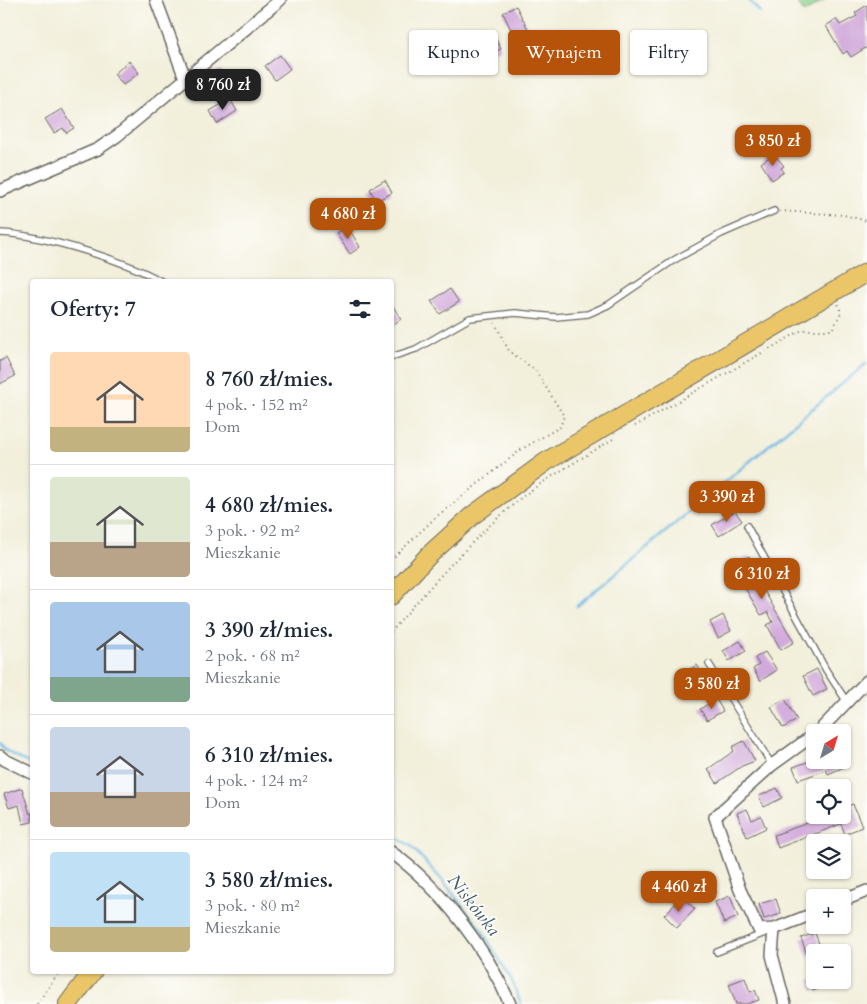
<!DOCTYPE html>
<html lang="pl">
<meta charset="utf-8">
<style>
:root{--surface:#fff;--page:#f6f6f7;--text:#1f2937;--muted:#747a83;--line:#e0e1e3;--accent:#b45309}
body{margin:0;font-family:Cardo,serif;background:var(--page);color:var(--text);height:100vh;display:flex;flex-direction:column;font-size:19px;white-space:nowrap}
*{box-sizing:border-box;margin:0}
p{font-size:16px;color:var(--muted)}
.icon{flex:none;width:28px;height:28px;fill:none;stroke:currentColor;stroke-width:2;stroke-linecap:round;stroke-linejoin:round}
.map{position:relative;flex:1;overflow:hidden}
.panel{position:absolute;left:30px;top:279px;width:364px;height:695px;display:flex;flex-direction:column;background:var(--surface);border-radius:5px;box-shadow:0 1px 4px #0004}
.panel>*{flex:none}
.banner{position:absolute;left:409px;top:30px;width:382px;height:45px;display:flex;gap:10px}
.needle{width:32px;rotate:38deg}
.controls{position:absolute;left:806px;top:724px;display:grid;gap:10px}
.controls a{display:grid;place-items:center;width:45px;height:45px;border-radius:5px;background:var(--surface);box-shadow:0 1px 4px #0004;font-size:25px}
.price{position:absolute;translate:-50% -42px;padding:0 11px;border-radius:10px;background:var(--accent);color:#fff;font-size:16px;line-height:32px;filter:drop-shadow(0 1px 2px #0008)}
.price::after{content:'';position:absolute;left:50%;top:30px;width:15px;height:11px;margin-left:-8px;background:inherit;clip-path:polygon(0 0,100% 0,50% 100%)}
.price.active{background:#222;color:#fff}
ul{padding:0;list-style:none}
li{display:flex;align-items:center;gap:15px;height:125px;padding:0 20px}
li+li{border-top:1px solid var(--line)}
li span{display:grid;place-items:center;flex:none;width:140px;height:100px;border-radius:5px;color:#555}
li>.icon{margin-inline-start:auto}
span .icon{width:60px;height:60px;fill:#fffc;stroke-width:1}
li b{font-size:21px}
h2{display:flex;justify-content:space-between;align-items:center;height:60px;padding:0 20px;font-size:21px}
.pill{padding:0 18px;border-radius:5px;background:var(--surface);box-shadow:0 1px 4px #0004;font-size:18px;line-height:45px}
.pill.active{background:var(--accent);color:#fff}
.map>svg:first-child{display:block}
.green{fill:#8bd490;stroke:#547856}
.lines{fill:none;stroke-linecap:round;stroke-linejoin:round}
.stream{stroke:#67b6e2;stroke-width:2.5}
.building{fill:#d1aadc}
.lane-casing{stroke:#67665f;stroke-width:8}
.street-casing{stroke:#67665f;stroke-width:14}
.primary-casing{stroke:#67665f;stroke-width:20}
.path{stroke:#67665f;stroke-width:2;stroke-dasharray:1 4;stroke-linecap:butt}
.lane{stroke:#fff;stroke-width:5.5}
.street{stroke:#fff;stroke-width:11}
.primary{stroke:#ebc669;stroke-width:18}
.labels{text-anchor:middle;stroke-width:4;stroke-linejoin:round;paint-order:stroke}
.water-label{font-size:18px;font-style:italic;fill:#3a5a6b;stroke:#fdfcf7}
</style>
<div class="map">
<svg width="867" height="1004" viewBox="0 0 867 1004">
<rect width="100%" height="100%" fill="#fdfcf7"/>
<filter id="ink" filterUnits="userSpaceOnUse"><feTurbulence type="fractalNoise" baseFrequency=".02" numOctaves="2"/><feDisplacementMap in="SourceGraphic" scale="10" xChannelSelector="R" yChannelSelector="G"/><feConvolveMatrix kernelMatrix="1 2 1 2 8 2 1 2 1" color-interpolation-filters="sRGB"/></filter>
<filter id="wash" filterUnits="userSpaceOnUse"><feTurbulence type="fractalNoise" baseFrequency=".0096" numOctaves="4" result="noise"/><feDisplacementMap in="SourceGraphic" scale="20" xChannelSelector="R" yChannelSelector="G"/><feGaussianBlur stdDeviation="1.12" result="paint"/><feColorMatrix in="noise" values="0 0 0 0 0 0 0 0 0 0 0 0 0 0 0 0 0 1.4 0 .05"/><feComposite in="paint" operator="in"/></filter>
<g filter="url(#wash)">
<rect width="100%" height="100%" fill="#f2efdb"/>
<path class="green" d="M796,0H824L804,13Z"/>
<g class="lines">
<path class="stream" d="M749,0L760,12
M577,606L867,363
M0,743L6,751L32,765
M391,835L410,845L442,880L483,932L512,981L521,1004"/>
</g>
<g id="blocks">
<path class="building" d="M867,5V47L851,57L847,51L843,54L826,26L836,19L840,25L857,16L855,13Z
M516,6L528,29L514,36L503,13Z
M494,35L501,49L486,56L479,42Z
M535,43L547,66L533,73L521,50Z
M280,55L290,69L275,80L265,66Z
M129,61L139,73L123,85L114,74Z
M220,70L226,81L213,89L206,78Z
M230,99L237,111L217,124L210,111Z
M62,109L74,128L66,133L63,128L54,133L45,119Z
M774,154L784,166L781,168L784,172L772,180L761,163Z
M385,180L392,193L376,201L370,189Z
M362,203L372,218L363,223L354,208Z
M347,226L360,247L350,254L336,233Z
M450,289L459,302L440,314L431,301Z
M391,303L401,319L391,326Z
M6,358L15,376L0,384V361Z
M735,511L742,521L719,536L712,525Z
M749,556L763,579L759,582L794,642L781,650L767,625L773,622L768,612L761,615L732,566Z
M723,615L731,631L718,638L710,622Z
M740,641L746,651L729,661L723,651Z
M765,652L777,670L760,681L753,669L759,665L755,658Z
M697,665L709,685L693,695L681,675Z
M817,669L827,689L813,696L803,676Z
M716,699L723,711L707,720L700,709Z
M785,699L797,720L783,728L771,707Z
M744,741L755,761L742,766L717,783L708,769L734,751L732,747Z
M813,760H840L844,767L828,774L826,770L798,780L793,767Z
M22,788L30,814L32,813V822L23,824L19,805L9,808L4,794Z
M777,788L782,798L764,807L759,796Z
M853,804L862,827L845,834L841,824L778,848L774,835L830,815H842V808Z
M747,809L752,820L761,816L766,828L747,837L737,813Z
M730,896L738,917L724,923L715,902Z
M684,899L695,909L677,928L664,915L676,903L678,905Z
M776,899L781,914L764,919L759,904Z
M815,933L822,952H815V955L808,958L801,938Z
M745,978L750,992L755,990L759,1000L746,1004H736L729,984Z
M809,980H823L826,986L813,991Z"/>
</g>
</g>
<g filter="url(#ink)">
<use href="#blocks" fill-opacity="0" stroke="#67665f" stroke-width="1"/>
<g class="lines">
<defs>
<path id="lane" d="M0,233C42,235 124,260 161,281
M391,357L416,349L470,318L515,313L556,317L588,314L608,305L674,260L721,234L774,211
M747,526L826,670L847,702
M709,664L772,765
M717,952L765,933"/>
<path id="street" d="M156,0L185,78
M0,191L98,149L117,136L280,0
M818,732L867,681
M815,734L772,765L715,817L740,890L759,930L774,929L815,913
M0,756L5,760L32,773
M391,852C440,887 487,949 510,1004
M842,901L867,891
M774,929L772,955L785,1004"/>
<path id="primary" d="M391,596L428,556L473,515L547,461L867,272
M68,1004L93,971"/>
</defs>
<use href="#lane" class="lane-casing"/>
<use href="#street" class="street-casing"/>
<use href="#primary" class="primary-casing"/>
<path class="path" d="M780,211L844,215L867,221
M635,426L802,330H832L841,313L838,303
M391,560L436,517L522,449L560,427L564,416L535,370L509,351L495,323
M391,632C432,584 474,537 522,497C551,475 585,457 616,437
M37,1004L60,971"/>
<use href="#lane" class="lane"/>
<use href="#street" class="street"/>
<use href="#primary" class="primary"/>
</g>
</g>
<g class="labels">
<g class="water-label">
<text transform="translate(474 905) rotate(52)" y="6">Niskówka</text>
</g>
</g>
</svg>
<div class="controls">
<a><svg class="needle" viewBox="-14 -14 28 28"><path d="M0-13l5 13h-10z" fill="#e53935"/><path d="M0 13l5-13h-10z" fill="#747a83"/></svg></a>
<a><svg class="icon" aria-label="locate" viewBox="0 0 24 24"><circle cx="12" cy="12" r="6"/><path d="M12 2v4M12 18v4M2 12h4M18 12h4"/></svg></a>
<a><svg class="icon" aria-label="layers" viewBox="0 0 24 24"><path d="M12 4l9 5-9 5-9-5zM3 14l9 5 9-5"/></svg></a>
<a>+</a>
<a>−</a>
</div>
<b class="price active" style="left:223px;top:111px">8 760 zł</b>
<b class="price" style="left:773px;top:167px">3 850 zł</b>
<b class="price" style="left:348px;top:240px">4 680 zł</b>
<b class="price" style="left:727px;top:523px">3 390 zł</b>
<b class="price" style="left:762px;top:600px">6 310 zł</b>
<b class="price" style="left:712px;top:710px">3 580 zł</b>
<b class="price" style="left:679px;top:913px">4 460 zł</b>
<div class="banner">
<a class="pill">Kupno</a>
<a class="pill active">Wynajem</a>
<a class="pill">Filtry</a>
</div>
<section class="panel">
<h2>Oferty: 7<svg class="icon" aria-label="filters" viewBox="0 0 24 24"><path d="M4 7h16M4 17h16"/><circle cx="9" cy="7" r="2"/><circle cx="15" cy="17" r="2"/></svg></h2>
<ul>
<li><span style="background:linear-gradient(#ffd9b3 75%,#c2b280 0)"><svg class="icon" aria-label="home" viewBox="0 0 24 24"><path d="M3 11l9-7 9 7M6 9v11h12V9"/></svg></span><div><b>8 760 zł/mies.</b><p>4 pok. · 152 m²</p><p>Dom</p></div></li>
<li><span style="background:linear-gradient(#dfe7d0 65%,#b9a48a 0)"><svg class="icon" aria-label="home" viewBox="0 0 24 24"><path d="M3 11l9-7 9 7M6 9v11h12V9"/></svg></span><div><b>4 680 zł/mies.</b><p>3 pok. · 92 m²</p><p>Mieszkanie</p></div></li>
<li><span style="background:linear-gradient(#a9c7e8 75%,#7fa58c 0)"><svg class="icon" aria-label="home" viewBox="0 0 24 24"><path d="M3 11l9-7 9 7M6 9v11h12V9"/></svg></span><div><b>3 390 zł/mies.</b><p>2 pok. · 68 m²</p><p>Mieszkanie</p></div></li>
<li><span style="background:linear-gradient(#c9d6e8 65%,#b9a48a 0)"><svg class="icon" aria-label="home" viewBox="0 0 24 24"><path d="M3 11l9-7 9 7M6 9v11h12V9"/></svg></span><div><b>6 310 zł/mies.</b><p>4 pok. · 124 m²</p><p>Dom</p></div></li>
<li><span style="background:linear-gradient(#bfe0f5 75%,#c2b280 0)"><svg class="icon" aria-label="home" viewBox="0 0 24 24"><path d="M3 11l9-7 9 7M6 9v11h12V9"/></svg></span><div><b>3 580 zł/mies.</b><p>3 pok. · 80 m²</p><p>Mieszkanie</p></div></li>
</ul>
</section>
</div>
